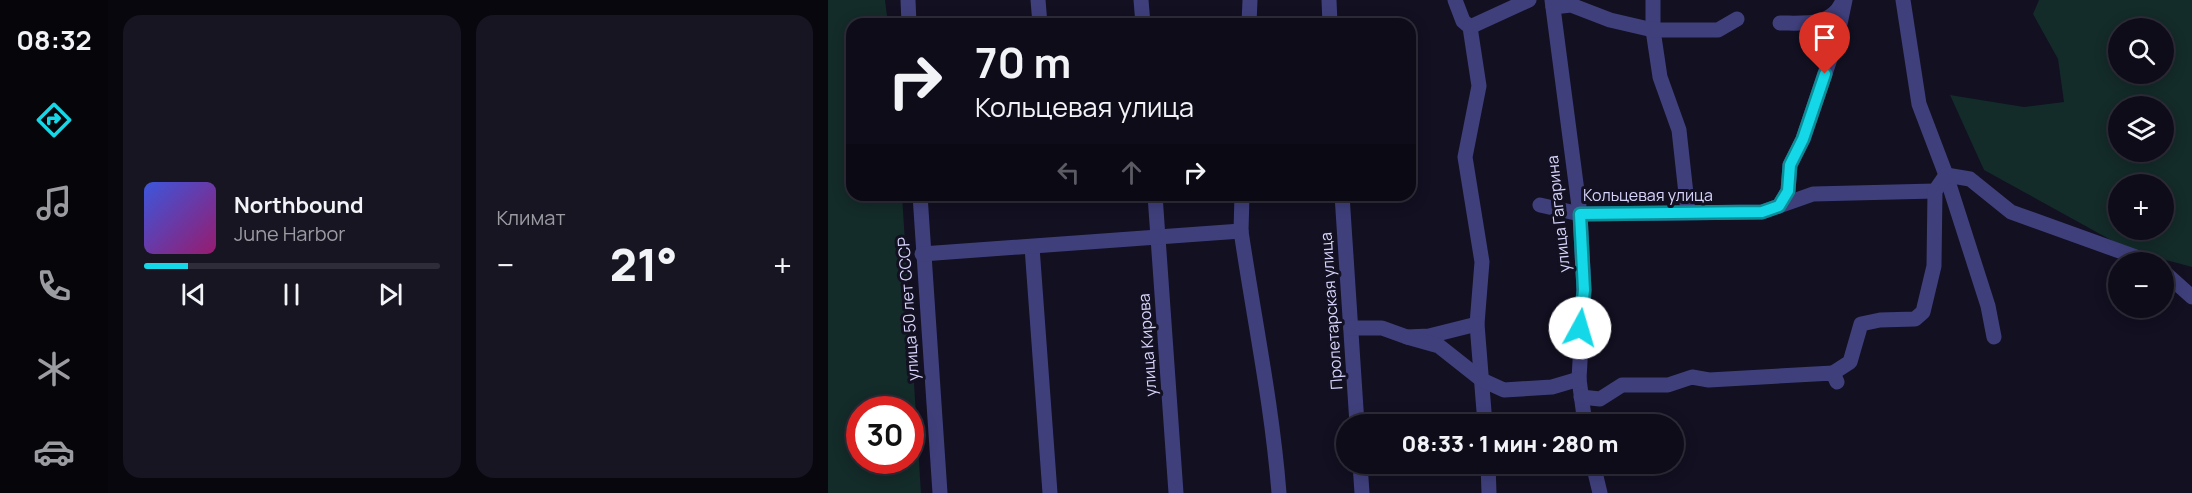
<!DOCTYPE html>
<html lang="ru">
<head>
<meta charset="utf-8">
<style>
	:root { --surface:#0e0c19; --page:#171522; --text:#f1f3f6; --muted:#9b9ba2; --line:#2e2c38; --accent:#14d8e7 }
	body { margin:0; font-family:Manrope,sans-serif; background:var(--page); color:var(--text); height:100vh; display:flex; flex-direction:column; font-size:22px; white-space:nowrap }
	* { box-sizing:border-box; margin:0 }
	p { font-size:20px; color:var(--muted) }
	.icon { flex:none; width:33px; height:33px; fill:none; stroke:currentColor; stroke-width:2; stroke-linecap:round; stroke-linejoin:round }
	.map { position:relative; flex:1; overflow:hidden }
	.details { display:flex; flex-direction:column; gap:15px; padding:15px; background:#08070e; width:720px }
	.details>* { flex:none }
	.guide { position:absolute; left:18px; top:18px; width:570px; height:183px; border-radius:18px; box-shadow:0 3px 15px #0003,0 0 0 2px var(--line); background:#0e0c19; color:var(--text); overflow:hidden }
	.buttons { position:absolute; left:1280px; top:18px; display:grid; gap:12px }
	.buttons a { display:grid; place-items:center; width:66px; height:66px; border-radius:50%; background:var(--surface); box-shadow:0 3px 15px #0003,0 0 0 2px var(--line); font-size:30px }
	.speed { position:absolute; left:18px; top:396px; display:flex; gap:12px; font-size:30px; font-weight:700; text-align:center }
	.speed>* { display:grid; place-content:center; width:78px; height:78px; border-radius:50%; background:var(--surface); box-shadow:0 3px 15px #0003,0 0 0 2px var(--line); line-height:1 }
	.speed .limit { border:9px solid #d22; background:#fff; color:#111 }
	.pin { position:absolute; display:grid; place-items:center; width:51px; height:51px; color:#fff; margin:-62px -26px; border-radius:50% 50% 50% 0; rotate:-45deg; box-shadow:0 0 6px #0007 }
	.pin .icon { rotate:45deg }
	.me { position:absolute; width:66px; margin:-33px; rotate:6deg; stroke-linejoin:round; filter:drop-shadow(0 0 4px #0008) }
	.turn { display:flex; align-items:center; gap:21px; height:126px; padding:0 30px; font-size:27px }
	.turn .icon { width:78px; height:78px; stroke-width:2.5 }
	.turn b { display:block; font-size:42px; line-height:51px }
	.lanes { display:flex; align-items:center; height:57px; padding:0 30px; background:#0003; justify-content:center; gap:30px; direction:ltr }
	.lanes .off { opacity:.35 }
	.big { font-size:45px; font-weight:800; line-height:1.1 }
	.details .card { flex:1; display:flex; flex-direction:column; justify-content:center; gap:9px; min-width:0; padding:0 21px; border-radius:18px; background:var(--page) }
	.song { display:flex; align-items:center; gap:18px }
	.cover { width:72px; height:72px; border-radius:9px; background:linear-gradient(135deg,hsl(230 70% 55%),hsl(320 70% 35%)) }
	.played { height:6px; border-radius:3px; background:linear-gradient(90deg,var(--accent) 15%,var(--line) 15%) }
	.keys { display:flex; justify-content:space-around; direction:ltr }
	.heat { display:flex; justify-content:space-between; align-items:center; font-size:33px; direction:ltr }
	.details .tiles { flex:1; display:grid; gap:15px; grid-template-columns:repeat(2,1fr) }
	.trip { position:absolute; left:508px; top:414px; width:348px; height:60px; border-radius:30px; background:var(--surface); box-shadow:0 3px 15px #0003,0 0 0 2px var(--line); font-weight:800; line-height:60px; text-align:center }
	main { display:flex; flex:1; min-height:0 }
	.tabs { display:flex; flex-direction:column; width:108px; justify-content:space-around; align-items:center; background:#06050a; color:var(--muted) }
	.tabs .icon { width:42px; height:42px }
	.tabs .current { color:var(--accent) }
	.tabs b { font-size:27px; color:var(--text) }
	.map>svg:first-child { display:block }
	.green { fill:#132b29; fill-rule:evenodd }
	.lines { fill:none; stroke-linecap:round; stroke-linejoin:round }
	.minor { stroke:#3f3f7c; stroke-width:15 }
	.route-casing { stroke:#0d8c96; stroke-width:15 }
	.route { stroke:#14d8e7; stroke-width:10 }
	.labels { text-anchor:middle; dominant-baseline:central; stroke-width:6; stroke-linejoin:round; paint-order:stroke }
	.street-label { font-size:16px; fill:#d7d4fb; stroke:#121021 }
</style>
</head>
<body>
<main>
<nav class="tabs">
<b>08:32</b>
<svg class="icon current" aria-label="directions" viewBox="0 0 24 24"><path d="M12 3l9 9-9 9-9-9zM9 14v-3h6M13 9l2 2-2 2"/></svg>
<svg class="icon" aria-label="music" viewBox="0 0 24 24"><path d="M9 18V5l10-2v13"/><circle cx="6" cy="18" r="3"/><circle cx="16" cy="16" r="3"/></svg>
<svg class="icon" aria-label="phone" viewBox="0 0 24 24"><path d="M5 4h4l2 5-3 2q2 4 5 5l2-3 5 2v4C11 20 4 13 5 4z"/></svg>
<svg class="icon" aria-label="climate" viewBox="0 0 24 24"><path d="M12 3v18M4 7l16 10M4 17L20 7"/></svg>
<svg class="icon" aria-label="car" viewBox="0 0 24 24"><path d="M5 17H2v-5l4-1 3-4h7l3 4 3 1v5h-3M9 17h6M6 11h13"/><circle cx="7" cy="17" r="2"/><circle cx="17" cy="17" r="2"/></svg>
</nav>
<section class="details">
<div class="tiles">
<div class="card">
<div class="song"><i class="cover"></i><div><b>Northbound</b><p>June Harbor</p></div></div>
<div class="played"></div>
<div class="keys"><svg class="icon" aria-label="previous" viewBox="0 0 24 24"><path d="M18 5L8 12l10 7zM5 5v14"/></svg><svg class="icon" aria-label="pause" viewBox="0 0 24 24"><path d="M8 5v14M16 5v14"/></svg><svg class="icon" aria-label="next" viewBox="0 0 24 24"><path d="M6 5l10 7-10 7zM19 5v14"/></svg></div>
</div>
<div class="card"><p>Климат</p>
<div class="heat"><a>−</a><b class="big">21°</b><a>+</a></div>
</div>
</div>
</section>
<div class="map">
<svg width="1364" height="493" viewBox="0 0 1364 493">
	<rect width="100%" height="100%" fill="#121021"/>
	<g class="green">
		<path d="M0 0H57L60 24H24V195H74L93 493H0ZM32 410H82V460H32Z"/>
		<path d="M1211 0H1364V267L1301 250 1156 170 1122 95 1196 107 1236 102 1230 59 1205 14ZM1290 28H1335V74H1290ZM1290 106H1335V152H1290ZM1290 184H1335V230H1290Z"/>
	</g>
	<g class="lines">
		<g class="minor">
			<path d="M80 0 81 24"/>
			<path d="M210 0 212 24"/>
			<path d="M313 0 315 24"/>
			<path d="M501 0 502 24"/>
			<path d="M627 0 635 21 642 27 651 86 637 157 654 262 649 324 657 424"/>
			<path d="M724 0 752 214 756 290 751 379 757 424"/>
			<path d="M825 0V30L832 77 851 130 860 212"/>
			<path d="M1075 0 1091 104 1118 175 1160 306 1166 337"/>
			<path d="M725 7 743 5 782 20 825 30H890L909 19"/>
			<path d="M952 23C976 23 1005 27 1015 0"/>
			<path d="M421 24 422 0"/>
			<path d="M642 27 701 0"/>
			<path d="M92 195 112 493"/>
			<path d="M327 195 348 493"/>
			<path d="M514 195 529 424"/>
			<path d="M712 205 752 214 934 212 985 194 1107 191"/>
			<path d="M951 206 960 191 962 165 975 139 1009 38 1017 0"/>
			<path d="M413 231C426 319 444 404 451 493"/>
			<path d="M204 247 222 493"/>
			<path d="M94 254 413 231 414 195"/>
			<path d="M1335 271 1364 297"/>
			<path d="M523 328H554L579 337 601 336 649 324"/>
			<path d="M579 337 611 346 654 380 676 390 724 387 751 379"/>
			<path d="M1005 373 1022 362 1033 324 1052 320 1087 319 1095 312 1106 266 1107 191 1118 175 1142 179 1183 212 1322 262"/>
			<path d="M753 397 772 399 794 385H840L864 377 881 380 1005 373 1009 382"/>
			<path d="M532 464 534 493"/>
			<path d="M660 464 661 493"/>
			<path d="M765 464 772 493"/>
		</g>
	</g>
	<g class="lines">
		<g class="route-casing">
			<path id="route" d="M752 328 756 290 752 214 934 212 951 206 960 191 962 165 975 139 997 74"/>
		</g>
		<use href="#route" class="route"/>
	</g>
	<g class="labels">
		<g class="street-label">
			<text x="820" y="195">Кольцевая улица</text>
			<text transform="translate(730 214) rotate(-96)">улица Гагарина</text>
			<text transform="translate(80 309) rotate(-94)">улица 50 лет СССР</text>
			<text transform="translate(503 311) rotate(-94)">Пролетарская улица</text>
			<text transform="translate(319 345) rotate(-94)">улица Кирова</text>
		</g>
	</g>
</svg>
<div class="buttons">
<a><svg class="icon" aria-label="search" viewBox="0 0 24 24"><circle cx="10" cy="10" r="6"/><path d="M15 15l6 6"/></svg></a>
<a><svg class="icon" aria-label="layers" viewBox="0 0 24 24"><path d="M12 4l9 5-9 5-9-5zM3 14l9 5 9-5"/></svg></a>
<a>+</a>
<a>−</a>
</div>
<div class="speed"><div class="limit">30</div></div>
<div class="pin" style="left:997px;top:74px;background:#d93025"><svg class="icon" aria-label="arrive" viewBox="0 0 24 24"><path d="M6 21V4h12l-3 4 3 4H6"/></svg></div>
<svg class="me" style="left:752px;top:328px" viewBox="-20 -20 40 40"><circle r="19" fill="#fff"/><path d="M0-13L10 11 0 6-10 11z" fill="#14d8e7"/></svg>
<div class="trip">08:33 · 1 мин · 280 m</div>
<div class="guide">
<div class="turn"><svg class="icon" aria-label="right" viewBox="0 0 24 24"><path d="M7 20v-9h11M14 6l5 5-5 5"/></svg><div><b>70 m</b>Кольцевая улица</div></div>
<div class="lanes"><svg class="icon off" aria-label="left" viewBox="0 0 24 24"><path d="M17 20v-9H6M10 6l-5 5 5 5"/></svg><svg class="icon off" aria-label="ahead" viewBox="0 0 24 24"><path d="M12 20V5M6 11l6-6 6 6"/></svg><svg class="icon" aria-label="right" viewBox="0 0 24 24"><path d="M7 20v-9h11M14 6l5 5-5 5"/></svg></div>
</div>
</div>
</main>
</body>
</html>
